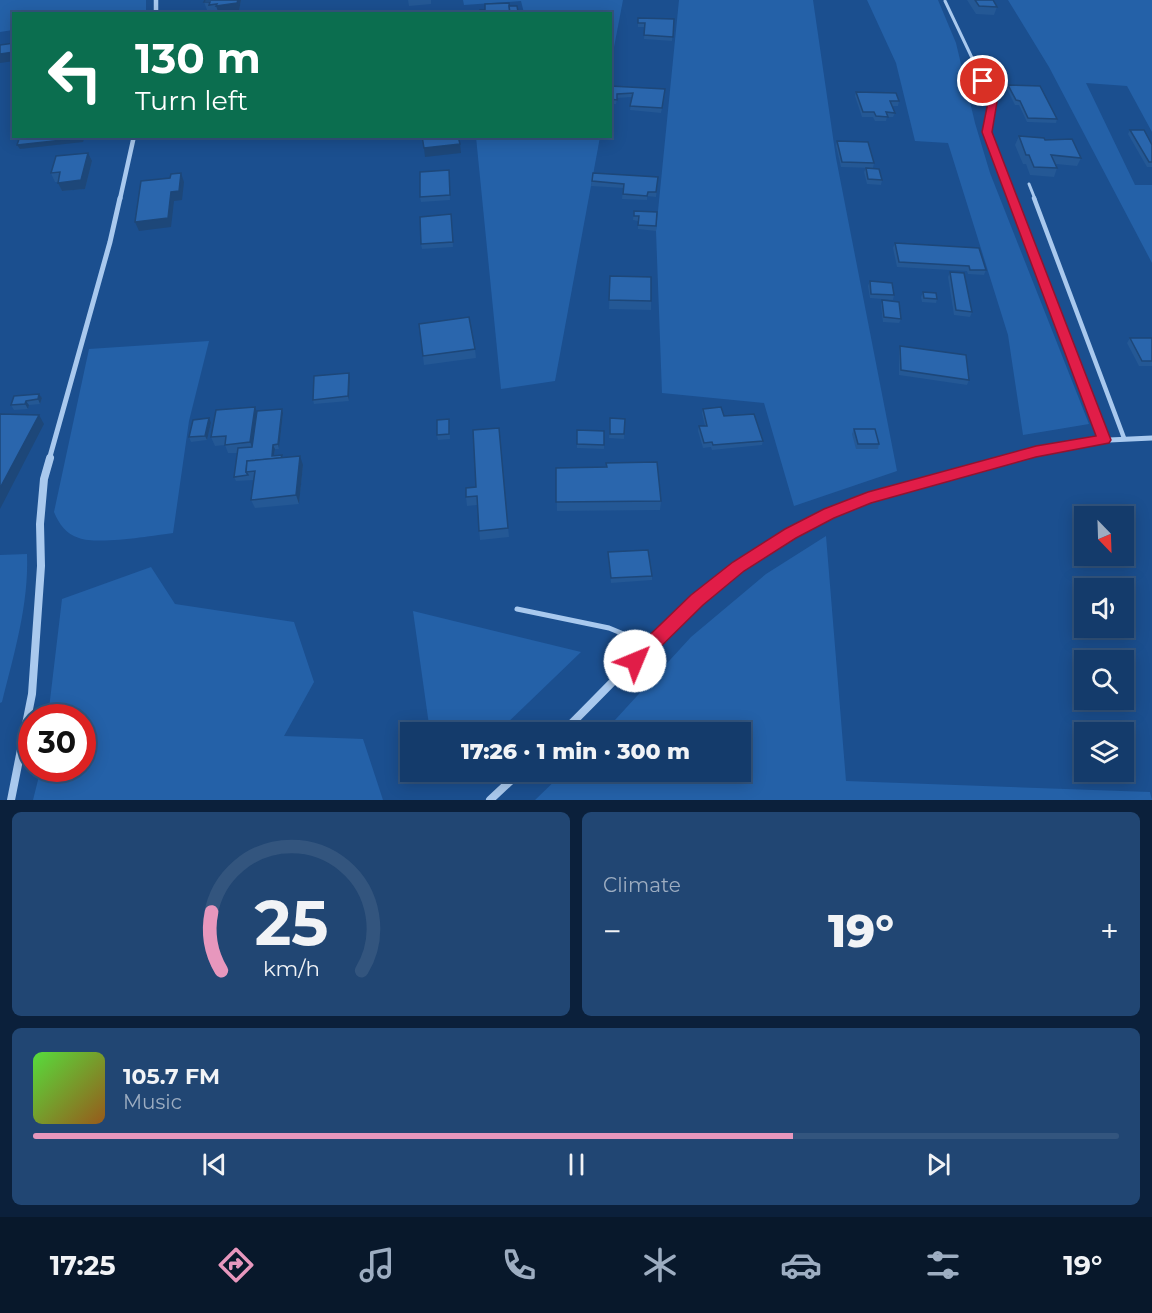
<!DOCTYPE html>
<html lang="en">
<head>
<meta charset="utf-8">
<style>
	:root { --surface:#143b6b; --page:#214673; --text:#f1f3f6; --muted:#9dadc1; --line:#33557e; --accent:#e797bd }
	body { margin:0; font-family:Montserrat,sans-serif; background:var(--page); color:var(--text); height:100vh; display:flex; flex-direction:column; font-size:22px; white-space:nowrap }
	* { box-sizing:border-box; margin:0 }
	p { font-size:20px; color:var(--muted) }
	.icon { flex:none; width:33px; height:33px; fill:none; stroke:currentColor; stroke-width:2; stroke-linecap:round; stroke-linejoin:round }
	.map { position:relative; height:800px; overflow:hidden }
	.side { display:flex; flex-direction:column; gap:12px; padding:12px; background:#0b203b; flex:1 }
	.side>* { flex:none }
	.guide { position:absolute; left:12px; top:12px; width:600px; height:126px; border-radius:0px; box-shadow:0 3px 15px #0003,0 0 0 2px var(--line); background:#0b6e4f; color:#fff; overflow:hidden }
	.needle { width:39px; rotate:157deg }
	.tools { position:absolute; left:1074px; top:506px; display:grid; gap:12px }
	.tools a { display:grid; place-items:center; width:60px; height:60px; border-radius:0px; background:var(--surface); box-shadow:0 3px 15px #0003,0 0 0 2px var(--line); font-size:30px }
	.speed { position:absolute; left:18px; top:704px; display:flex; gap:12px; font-size:30px; font-weight:700; text-align:center }
	.speed>* { display:grid; place-content:center; width:78px; height:78px; border-radius:50%; background:var(--surface); box-shadow:0 3px 15px #0003,0 0 0 2px var(--line); line-height:1 }
	.speed .limit { border:9px solid #d22; background:#fff; color:#111 }
	.pin { position:absolute; display:grid; place-items:center; width:51px; height:51px; color:#fff; margin:-26px; border:3px solid #fff; border-radius:50%; box-shadow:0 2px 6px #0007 }
	.me { position:absolute; width:66px; margin:-33px; rotate:45deg; stroke-linejoin:round; filter:drop-shadow(0 0 4px #0008) }
	.turn { display:flex; align-items:center; gap:21px; height:126px; padding:0 24px; font-size:27px }
	.turn .icon { width:78px; height:78px; stroke-width:2.5 }
	.turn b { display:block; font-size:42px; line-height:51px }
	.big { font-size:45px; font-weight:800; line-height:1.1 }
	.side .tile { flex:1; display:flex; flex-direction:column; justify-content:center; gap:9px; min-width:0; padding:0 21px; border-radius:9px; background:var(--page) }
	.side .dial { align-items:center; gap:0 }
	.dial svg { height:156px; overflow:visible; fill:none; stroke:var(--line); stroke-width:7; stroke-linecap:round; text-anchor:middle }
	.dial text { fill:var(--text); stroke:none }
	.song { display:flex; align-items:center; gap:18px }
	.cover { width:72px; height:72px; border-radius:9px; background:linear-gradient(135deg,hsl(110 70% 55%),hsl(30 70% 35%)) }
	.played { height:6px; border-radius:3px; background:linear-gradient(90deg,var(--accent) 70%,var(--line) 70%) }
	.keys { display:flex; justify-content:space-around; direction:ltr }
	.heat { display:flex; justify-content:space-between; align-items:center; font-size:33px; direction:ltr }
	.side .tiles { flex:1; display:grid; gap:12px; grid-template-columns:1fr 1fr }
	.tile:last-child { grid-column:span 2 }
	.trip { position:absolute; left:400px; top:722px; width:351px; height:60px; border-radius:0px; background:var(--surface); box-shadow:0 3px 15px #0003,0 0 0 2px var(--line); font-weight:800; line-height:60px; text-align:center }
	.menu { display:flex; height:96px; justify-content:space-around; align-items:center; background:#08182b; color:var(--muted) }
	.menu .icon { width:42px; height:42px }
	.menu .selected { color:var(--accent) }
	.menu b { font-size:27px; color:var(--text) }
	.map>svg:first-child { display:block }
	.green { fill:#2461a8 }
	.lines { fill:none; stroke-linecap:round; stroke-linejoin:round }
	.service-far2 { stroke:#a9c9ee; stroke-width:3 }
	.service-far1 { stroke:#a9c9ee; stroke-width:4.5 }
	.service { stroke:#a9c9ee; stroke-width:5 }
	.minor-far2 { stroke:#a9c9ee; stroke-width:4.5 }
	.minor-far1 { stroke:#a9c9ee; stroke-width:5 }
	.minor { stroke:#a9c9ee; stroke-width:8 }
	.wall { fill:#245895 }
	.shaded-wall { fill:#1d4779 }
	.building { fill:#2a66ad; stroke:#1d4779; stroke-width:1.5 }
	.route { fill:#e11d48; stroke:#92132f; stroke-width:1.5 }
</style>
</head>
<body>
<div class="map">
<svg width="1152" height="800" viewBox="0 0 1152 800">
	<rect width="100%" height="100%" fill="#1b4f8f"/>
	<g class="green">
		<path d="M0 0H146V13L14 14 13 30 0 32Z"/>
		<path d="M463 0H623L611 63 610 14 524 13 521 1 464 5Z"/>
		<path d="M679 0H813L836 158 897 471 794 506 764 403 662 393 656 231Z"/>
		<path d="M867 0H938L956 43 975 123 990 173 1089 424 1023 435 1008 335 948 143 915 141 896 63Z"/>
		<path d="M1008 0H1152V132L1127 86 1086 83 1135 185H1152V263L1049 67Z"/>
		<path d="M476 137H600L555 381 501 389Z"/>
		<path d="M209 341 189 421 173 533C151 536 98 545 79 538 66 534 59 524 54 512L89 349Z"/>
		<path d="M826 536 846 781 1150 792 1152 800H535L565 771H741V732H604L691 637 766 574Z"/>
		<path d="M27 554C29 604 14 654 2 702L0 703V555Z"/>
		<path d="M151 567 175 604 294 622 314 682 284 736 363 739 383 800H33L41 768H82V717H48L62 599Z"/>
		<path d="M413 611 581 652 498 732H430Z"/>
	</g>
	<g class="lines">
		<g class="service-far2">
			<path d="M945 1 993 102 987 132 1013 199"/>
			<path d="M1029 184 1035 199"/>
		</g>
		<g class="service-far1">
			<path d="M1012 198 1104 439"/>
			<path d="M1034 198 1124 438"/>
		</g>
		<path class="service" d="M517 609 609 628 650 645"/>
		<g class="minor-far2">
			<path d="M156 0V14"/>
			<path d="M120 199 134 136"/>
		</g>
		<g class="minor-far1">
			<path d="M49 460 110 242 120 198"/>
			<path d="M1005 460 1088 441 1152 438"/>
		</g>
		<g class="minor">
			<path d="M563 732C634 662 703 582 792 532 859 495 937 478 1011 458"/>
			<path d="M11 800 32 694 41 566 40 524 44 479 50 458"/>
			<path d="M490 800 521 771"/>
		</g>
	</g>
	<g class="wall">
		<path d="M205 0H241L239 11 221 14H219L218 12 212 13 211 10H207L204 2Z"/>
		<path d="M408 0H431V4L409 6Z"/>
		<path d="M967 0H993L997 7 994 15 976 14Z"/>
		<path d="M638 18 674 19 672 41 644 39 645 27H638Z"/>
		<path d="M1008 85 1057 119 1056 123 1027 122 1019 105H1015L1007 89Z"/>
		<path d="M610 86 665 93 661 113 630 110 632 97 617 98 616 104H610Z"/>
		<path d="M856 92 899 101 898 106H892L895 113 893 117H887L886 121H875L873 117H862L855 96Z"/>
		<path d="M1130 130 1152 145V167H1147L1128 134Z"/>
		<path d="M1019 136 1081 158 1077 166 1056 164 1057 168 1054 177 1030 175 1026 164H1023L1015 145Z"/>
		<path d="M837 141 874 163 873 168 841 167 836 146Z"/>
		<path d="M92 161 85 189 62 191 58 182H55L51 173Z"/>
		<path d="M866 168 882 180 881 185 867 184 864 172Z"/>
		<path d="M449 170 450 200 421 202 420 197Z"/>
		<path d="M658 177 656 197 647 196V200L622 199 623 188 591 186 592 181Z"/>
		<path d="M634 211 657 212 656 231 638 229V221L633 220Z"/>
		<path d="M451 214 453 247 422 249 421 244Z"/>
		<path d="M895 243 986 270 984 275 968 274 967 271 897 267 893 248Z"/>
		<path d="M950 272 972 312 970 317 954 315 948 277Z"/>
		<path d="M610 276 651 301V310L609 309Z"/>
		<path d="M870 281 894 295 893 300 870 298 868 286Z"/>
		<path d="M923 292 937 299 936 303 922 302 921 297Z"/>
		<path d="M882 300 901 319 899 323 883 322 881 305Z"/>
		<path d="M419 324 475 349 476 358 424 365Z"/>
		<path d="M1130 338H1152V366H1139L1127 343Z"/>
		<path d="M900 346 969 380 967 385 899 375V351Z"/>
		<path d="M350 377 349 401 314 404 313 400Z"/>
		<path d="M39 394 42 398 40 404 29 405 28 409 14 410 11 405Z"/>
		<path d="M282 409 283 413 279 449H275L274 456 282 455V458L303 465 299 504 255 508 251 500 254 480 236 481 234 477 237 453H228L225 445 215 446 211 437 257 411Z"/>
		<path d="M703 409 724 416 763 441 762 445 712 450 711 447 703 448 698 431 699 426H705L702 413Z"/>
		<path d="M610 418 625 419 624 439 609 438Z"/>
		<path d="M449 419 450 439 438 440 437 435Z"/>
		<path d="M211 423 207 440 191 442 189 437Z"/>
		<path d="M499 428 509 537 480 540 477 505 467 506 466 497 476 487Z"/>
		<path d="M854 429 879 444 878 449H856L852 434Z"/>
		<path d="M577 430 604 431V449L577 448Z"/>
		<path d="M606 467 661 501 660 510 557 511 556 468Z"/>
		<path d="M608 552 652 576V580L611 583Z"/>
	</g>
	<g class="shaded-wall">
		<path d="M238 0H241L239 11 219 14 216 6Z"/>
		<path d="M14 52V61L0 63V54Z"/>
		<path d="M81 136H85L83 142 20 149 17 145Z"/>
		<path d="M460 144 461 153 425 157 424 148Z"/>
		<path d="M88 153 92 161 85 189 62 191 58 183Z"/>
		<path d="M181 173 184 182 182 200 174 201 171 227 139 231 135 222Z"/>
		<path d="M349 373 350 377 349 401 348 396Z"/>
		<path d="M39 394 42 398 40 404 38 399Z"/>
		<path d="M26 401 29 405 28 409 25 404Z"/>
		<path d="M255 407 258 415 254 451 250 442Z"/>
		<path d="M282 409 283 413 279 449 278 444Z"/>
		<path d="M39 415 44 424 0 509V488Z"/>
		<path d="M209 418 211 423 207 440 205 436Z"/>
		<path d="M273 445 275 449 273 461 272 456Z"/>
		<path d="M300 456 303 465 299 504 296 495Z"/>
	</g>
	<g class="building">
		<path d="M205 0H238L237 3 216 6 217 4 209 5 210 2H204Z"/>
		<path d="M975 0H993L997 7 979 6Z"/>
		<path d="M509 3 510 13 481 14 480 10H485V4Z"/>
		<path d="M509 6H517L518 12 510 13Z"/>
		<path d="M638 18 674 19 673 37 644 35 645 23H638Z"/>
		<path d="M14 43V52L0 54V45Z"/>
		<path d="M1008 85 1040 86 1057 119 1028 118 1020 101 1016 100Z"/>
		<path d="M610 86 665 89 662 108 630 106 633 93 617 94V100L610 99Z"/>
		<path d="M856 92 896 93 899 101H890L895 113 886 112 888 117 876 116 874 112H863Z"/>
		<path d="M1130 130H1144L1152 145V162H1149Z"/>
		<path d="M20 136H81V138L17 145Z"/>
		<path d="M422 136H458L460 144 424 148Z"/>
		<path d="M1019 136 1044 138 1045 140 1072 139 1081 158 1051 155 1057 168 1034 167 1029 155H1026Z"/>
		<path d="M837 141 868 142 874 163 842 162Z"/>
		<path d="M88 153 81 180 58 183 60 172 51 173 56 156Z"/>
		<path d="M866 168 879 169 882 180 868 179Z"/>
		<path d="M449 170 450 195 420 197V172Z"/>
		<path d="M181 173 179 191 171 192 168 218 135 222 141 181 170 178 171 174Z"/>
		<path d="M593 173 658 177 656 192H648L647 196 623 194 624 184 592 181Z"/>
		<path d="M634 211 657 212 656 226 638 225 639 216H634Z"/>
		<path d="M451 214 453 242 421 244 420 217Z"/>
		<path d="M895 243 979 248 986 270H970L969 266 899 262Z"/>
		<path d="M950 272 964 273 972 312 956 310Z"/>
		<path d="M610 276 651 277V301L609 300Z"/>
		<path d="M870 281 892 283 894 295 871 294Z"/>
		<path d="M923 292 936 293 937 299 924 298Z"/>
		<path d="M882 300 899 302 901 319 884 317Z"/>
		<path d="M469 317 475 349 423 356 419 324Z"/>
		<path d="M1130 338H1152V361H1142Z"/>
		<path d="M900 346 966 355 969 380 901 370Z"/>
		<path d="M349 373 348 396 313 400 314 376Z"/>
		<path d="M39 394 38 399 26 401 25 404 11 405 14 396Z"/>
		<path d="M255 407 250 442 225 445 226 436 211 437 216 410Z"/>
		<path d="M721 407 724 416 754 414 763 441 713 445 712 442 704 443 699 426H707L703 409Z"/>
		<path d="M282 409 278 444 273 445 272 456 282 455 281 458 247 461 246 472 248 475 234 477 238 448 252 447 257 411Z"/>
		<path d="M0 414 39 415 0 488Z"/>
		<path d="M209 418 205 436 189 437 193 420Z"/>
		<path d="M610 418 625 419 624 434H610Z"/>
		<path d="M449 419V434L437 435V420Z"/>
		<path d="M499 428 508 528 479 531 477 496 466 497V488L476 487 473 430Z"/>
		<path d="M854 429H875L879 444H858Z"/>
		<path d="M577 430 604 431V445L577 444Z"/>
		<path d="M300 456 296 495 251 500 255 471 246 472 247 461Z"/>
		<path d="M657 462 661 501 556 502V468L607 467 606 463Z"/>
		<path d="M648 550 652 576 611 578 608 552Z"/>
	</g>
	<path class="route" d="M980 79H986L997 102 992 132 1111 440 1109 443 1036 457 871 503 834 518 796 538 744 571 703 605 641 666 635 669 629 666 626 661 629 655 691 595 733 562 785 529 824 509 868 492 1036 446 1096 436 982 132 988 102 978 81Z"/>
</svg>
<div class="tools">
<a><svg class="needle" viewBox="-14 -14 28 28"><path d="M0-13l5 13h-10z" fill="#e53935"/><path d="M0 13l5-13h-10z" fill="#9dadc1"/></svg></a>
<a><svg class="icon" aria-label="sound" viewBox="0 0 24 24"><path d="M4 9h4l5-4v14l-5-4H4zM17 9q2 3 0 6"/></svg></a>
<a><svg class="icon" aria-label="search" viewBox="0 0 24 24"><circle cx="10" cy="10" r="6"/><path d="M15 15l6 6"/></svg></a>
<a><svg class="icon" aria-label="layers" viewBox="0 0 24 24"><path d="M12 4l9 5-9 5-9-5zM3 14l9 5 9-5"/></svg></a>
</div>
<div class="speed"><div class="limit">30</div></div>
<div class="pin" style="left:983px;top:81px;background:#d93025"><svg class="icon" aria-label="arrive" viewBox="0 0 24 24"><path d="M6 21V4h12l-3 4 3 4H6"/></svg></div>
<svg class="me" style="left:635px;top:661px" viewBox="-20 -20 40 40"><circle r="19" fill="#fff"/><path d="M0-13L10 11 0 6-10 11z" fill="#e11d48"/></svg>
<div class="trip">17:26 · 1 min · 300 m</div>
<div class="guide">
<div class="turn"><svg class="icon" aria-label="left" viewBox="0 0 24 24"><path d="M17 20v-9H6M10 6l-5 5 5 5"/></svg><div><b>130 m</b>Turn left</div></div>
</div>
</div>
<section class="side">
<div class="tiles">
<div class="tile dial"><svg viewBox="0 0 100 80">
<path d="M14 69A42 42 0 1 1 86 69"/>
<path d="M14 69A42 42 0 0 1 9 39" stroke="#e797bd"/>
<text x="50" y="56" font-size="32" font-weight="700">25</text>
<text x="50" y="72" font-size="11">km/h</text>
</svg></div>
<div class="tile"><p>Climate</p>
<div class="heat"><a>−</a><b class="big">19°</b><a>+</a></div>
</div>
<div class="tile">
<div class="song"><i class="cover"></i><div><b>105.7 FM</b><p>Music</p></div></div>
<div class="played"></div>
<div class="keys"><svg class="icon" aria-label="previous" viewBox="0 0 24 24"><path d="M18 5L8 12l10 7zM5 5v14"/></svg><svg class="icon" aria-label="pause" viewBox="0 0 24 24"><path d="M8 5v14M16 5v14"/></svg><svg class="icon" aria-label="next" viewBox="0 0 24 24"><path d="M6 5l10 7-10 7zM19 5v14"/></svg></div>
</div>
</div>
</section>
<nav class="menu">
<b>17:25</b>
<svg class="icon selected" aria-label="directions" viewBox="0 0 24 24"><path d="M12 3l9 9-9 9-9-9zM9 14v-3h6M13 9l2 2-2 2"/></svg>
<svg class="icon" aria-label="music" viewBox="0 0 24 24"><path d="M9 18V5l10-2v13"/><circle cx="6" cy="18" r="3"/><circle cx="16" cy="16" r="3"/></svg>
<svg class="icon" aria-label="phone" viewBox="0 0 24 24"><path d="M5 4h4l2 5-3 2q2 4 5 5l2-3 5 2v4C11 20 4 13 5 4z"/></svg>
<svg class="icon" aria-label="climate" viewBox="0 0 24 24"><path d="M12 3v18M4 7l16 10M4 17L20 7"/></svg>
<svg class="icon" aria-label="car" viewBox="0 0 24 24"><path d="M5 17H2v-5l4-1 3-4h7l3 4 3 1v5h-3M9 17h6M6 11h13"/><circle cx="7" cy="17" r="2"/><circle cx="17" cy="17" r="2"/></svg>
<svg class="icon" aria-label="filters" viewBox="0 0 24 24"><path d="M4 7h16M4 17h16"/><circle cx="9" cy="7" r="2"/><circle cx="15" cy="17" r="2"/></svg>
<b>19°</b>
</nav>
</body>
</html>
